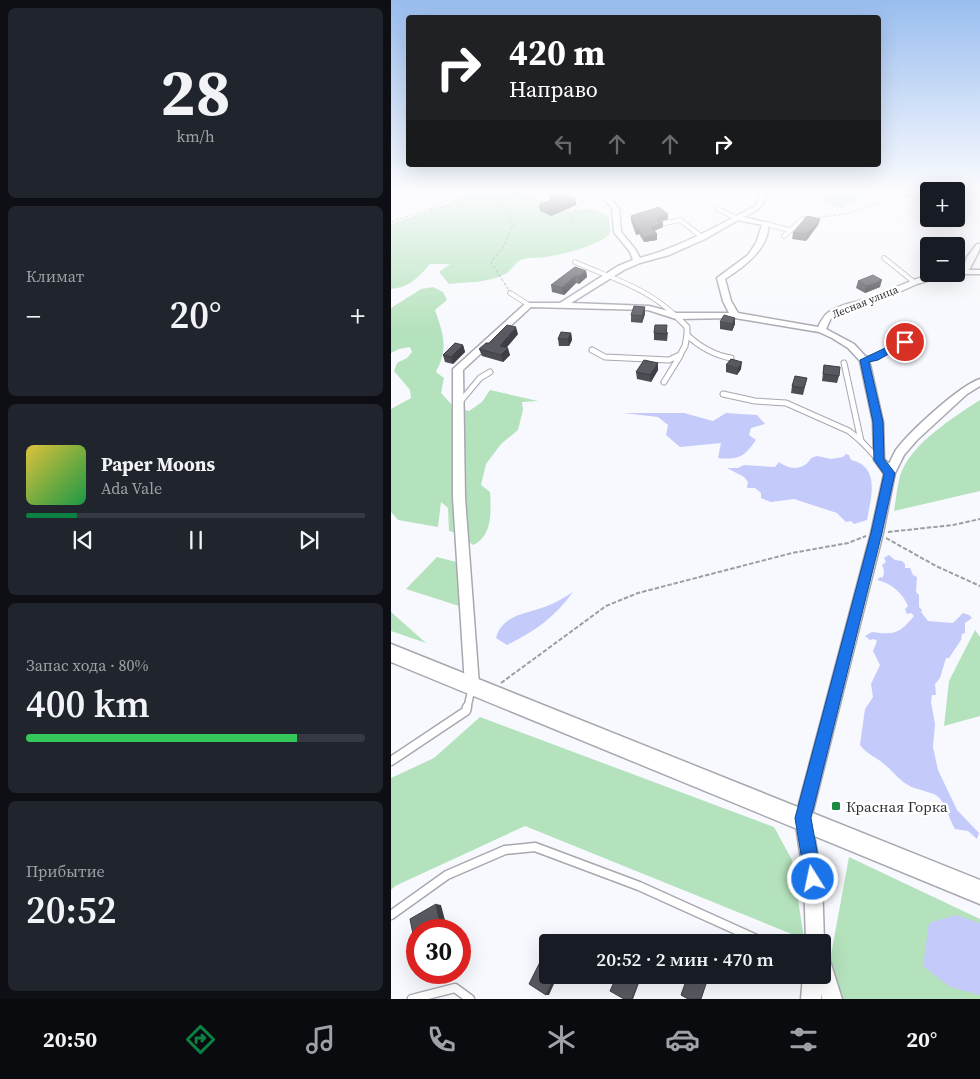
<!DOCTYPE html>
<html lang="ru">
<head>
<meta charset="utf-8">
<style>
	:root { --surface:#171b24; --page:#20242c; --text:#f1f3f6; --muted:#9ea1a6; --line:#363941; --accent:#0b8043 }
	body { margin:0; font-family:"Source Serif 4",serif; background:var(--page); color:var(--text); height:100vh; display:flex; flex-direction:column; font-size:19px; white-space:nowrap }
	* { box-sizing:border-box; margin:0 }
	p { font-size:16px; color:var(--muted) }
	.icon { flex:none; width:28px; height:28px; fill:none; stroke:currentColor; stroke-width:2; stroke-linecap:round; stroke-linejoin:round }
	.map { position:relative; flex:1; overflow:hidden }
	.side { display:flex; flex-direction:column; gap:8px; padding:8px; background:#0d0f14; width:391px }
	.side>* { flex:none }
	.top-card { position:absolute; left:15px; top:15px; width:475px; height:152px; border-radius:5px; box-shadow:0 5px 20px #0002; background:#202124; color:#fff; overflow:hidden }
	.controls { position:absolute; left:529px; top:182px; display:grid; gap:10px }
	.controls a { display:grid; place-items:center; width:45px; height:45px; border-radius:5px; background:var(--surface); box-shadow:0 5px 20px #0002; font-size:25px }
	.speed { position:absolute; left:15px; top:919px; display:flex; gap:10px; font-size:25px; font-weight:700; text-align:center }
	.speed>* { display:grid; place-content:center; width:65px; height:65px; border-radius:50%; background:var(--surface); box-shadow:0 5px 20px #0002; line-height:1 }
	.speed .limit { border:8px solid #d22; background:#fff; color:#111 }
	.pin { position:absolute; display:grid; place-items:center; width:42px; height:42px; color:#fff; margin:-21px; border:2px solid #fff; border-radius:50%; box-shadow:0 1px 5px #0007 }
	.me { position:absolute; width:55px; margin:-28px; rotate:350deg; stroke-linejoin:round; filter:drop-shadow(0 0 4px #0008) }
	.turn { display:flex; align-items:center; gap:18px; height:105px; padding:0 20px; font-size:22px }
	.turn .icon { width:65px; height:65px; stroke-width:2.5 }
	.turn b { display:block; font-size:35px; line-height:42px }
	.lanes { display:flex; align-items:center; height:48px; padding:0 20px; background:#0003; justify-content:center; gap:25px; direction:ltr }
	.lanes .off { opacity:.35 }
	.big { font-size:38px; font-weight:600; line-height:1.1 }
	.side .tile { flex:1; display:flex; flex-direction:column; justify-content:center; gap:8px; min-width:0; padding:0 18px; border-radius:8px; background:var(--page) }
	.side .dial { align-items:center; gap:0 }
	.dial b { font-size:65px; line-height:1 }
	.song { display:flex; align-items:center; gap:15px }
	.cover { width:60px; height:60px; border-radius:8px; background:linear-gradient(135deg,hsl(50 70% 55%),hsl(140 70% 35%)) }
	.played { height:5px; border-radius:2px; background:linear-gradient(90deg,var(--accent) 15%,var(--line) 15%) }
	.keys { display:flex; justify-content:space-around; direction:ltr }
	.heat { display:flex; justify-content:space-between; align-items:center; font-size:28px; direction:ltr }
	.charge { height:8px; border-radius:4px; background:linear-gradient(90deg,#34c759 80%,var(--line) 0) }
	.trip { position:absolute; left:148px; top:934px; width:292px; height:50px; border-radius:5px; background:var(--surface); box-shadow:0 5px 20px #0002; font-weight:600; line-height:50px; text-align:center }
	.dock { display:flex; height:80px; justify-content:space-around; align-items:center; background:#090b0e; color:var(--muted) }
	.dock .icon { width:35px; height:35px }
	.dock .active { color:var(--accent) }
	.dock b { font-size:22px; color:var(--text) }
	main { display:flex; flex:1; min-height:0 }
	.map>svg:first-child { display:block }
	.green { fill:#b4e2bc }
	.water { fill:#c4cafa }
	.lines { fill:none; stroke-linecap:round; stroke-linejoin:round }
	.lane-far3-casing { stroke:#a7a8b0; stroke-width:5.5 }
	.lane-far2-casing { stroke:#a7a8b0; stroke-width:7 }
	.lane-far1-casing { stroke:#a7a8b0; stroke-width:9 }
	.lane-casing { stroke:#a7a8b0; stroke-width:11 }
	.street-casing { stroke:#a7a8b0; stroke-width:3 }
	.secondary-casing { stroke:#a7a8b0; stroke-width:3 }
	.path-far1 { stroke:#9d9ea2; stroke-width:1; stroke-dasharray:3 2; stroke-linecap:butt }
	.path { stroke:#9d9ea2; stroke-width:2; stroke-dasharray:4.5 2; stroke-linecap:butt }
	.lane-far3 { stroke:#fff; stroke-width:4 }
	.lane-far2 { stroke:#fff; stroke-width:5 }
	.lane-far1 { stroke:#fff; stroke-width:6 }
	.lane { stroke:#fff; stroke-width:8 }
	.street { fill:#fff; fill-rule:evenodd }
	.secondary { fill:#fff; fill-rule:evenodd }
	.wall { fill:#4c4d53 }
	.shaded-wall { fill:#3e3e44 }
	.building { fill:#585961; stroke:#3e3e44 }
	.route { fill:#1a73e8; stroke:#114b97 }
	.poi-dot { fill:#1c8b43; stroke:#fff; stroke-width:2 }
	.labels { text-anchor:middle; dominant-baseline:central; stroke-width:5; stroke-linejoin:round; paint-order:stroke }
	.far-street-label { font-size:11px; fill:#2f3033; stroke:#fff }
	.near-poi-label { font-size:15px; fill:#2f3033; stroke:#fff; text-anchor:start }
</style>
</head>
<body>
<main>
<section class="side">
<div class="tile dial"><b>28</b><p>km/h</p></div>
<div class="tile"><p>Климат</p>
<div class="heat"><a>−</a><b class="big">20°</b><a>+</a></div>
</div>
<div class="tile">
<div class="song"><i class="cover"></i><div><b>Paper Moons</b><p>Ada Vale</p></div></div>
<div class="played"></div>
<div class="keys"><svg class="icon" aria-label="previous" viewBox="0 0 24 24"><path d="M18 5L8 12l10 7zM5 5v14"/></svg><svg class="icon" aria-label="pause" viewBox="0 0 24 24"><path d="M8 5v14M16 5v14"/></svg><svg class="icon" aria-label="next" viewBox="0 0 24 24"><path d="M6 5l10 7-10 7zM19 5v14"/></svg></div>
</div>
<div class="tile"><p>Запас хода · 80%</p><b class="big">400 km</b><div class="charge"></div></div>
<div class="tile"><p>Прибытие</p><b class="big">20:52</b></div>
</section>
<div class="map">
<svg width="589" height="999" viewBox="0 0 589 999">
	<rect width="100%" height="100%" fill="#f8f9fe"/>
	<g class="green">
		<path d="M79 191H142L139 194 179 212C199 207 198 207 218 216L219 234C204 247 174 254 154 257 146 259 135 256 128 261 123 264 120 271 114 274 98 283 76 282 58 284L48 272 59 264H39C27 278 19 287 0 289V224L54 205Z"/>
		<path d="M433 191H486L451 208 429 202Z"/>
		<path d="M42 287 52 292 56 300 44 310C52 334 58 347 45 372L53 378 50 393 63 407 78 411 91 402 99 390 147 401 131 402 132 410 127 430 110 444 95 464 90 485 99 492C100 511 102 536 82 545L68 534 58 531 57 508 50 502 47 527 7 520 0 512V409L20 398 19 390 3 371 6 363 16 358 21 352 19 347 8 349 0 353V308L30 289Z"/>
		<path d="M589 400V491L503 511C505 499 506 487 509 476 519 444 563 417 589 400Z"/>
		<path d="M46 557 69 563 68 606 15 589Z"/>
		<path d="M0 612 35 643 0 631Z"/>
		<path d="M584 630 589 637V716L553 726 558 681Z"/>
		<path d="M89 717 383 827 401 860 413 939 134 826 4 886 0 890V778L43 758Z"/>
		<path d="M458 857 589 919V999H438L440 955Z"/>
	</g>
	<g class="water">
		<path d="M232 413H293L322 421 335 413 366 415 374 424 360 428 358 435 365 440C353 457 348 460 327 458L330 443 289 447 275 435 277 425 267 417Z"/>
		<path d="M455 454 458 455 460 460C491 467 479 500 476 520L463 524 460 521 455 522 446 513 403 499 380 502 370 498V493L364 488H356L357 482 353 477 336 468H347L353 465 384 467 388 462C398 470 413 471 420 458L426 456 440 459 452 457Z"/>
		<path d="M498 555 504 560 511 561 514 564V568H519L522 575 526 577 525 592 528 595V607L531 610 530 612 537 621 562 623 572 613 578 615 581 618 574 623V633L571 634 570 640 558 658H555L549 678 544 684 545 695H541L540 702 544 724 542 747 547 770 566 810 588 833 586 839 577 831 564 829C559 821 553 800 546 796 539 791 525 790 517 785 508 780 501 770 493 764 484 756 478 756 469 745L474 709 482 697 480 684 489 665 482 651 486 641 483 639 479 640 474 636 481 632C504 635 508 634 523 616L520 613 516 614 514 609 517 606C512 594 501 583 486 580L489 577 491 578C494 574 493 569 491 565L495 562 493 558Z"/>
		<path d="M182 592C164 617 143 632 116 645L105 638C112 612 140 614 161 604 168 601 175 596 182 592Z"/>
		<path d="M565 915 589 923V995L559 987 532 966 538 923Z"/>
	</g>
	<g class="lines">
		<g class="lane-far3-casing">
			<g id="lane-far3">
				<path d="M537 195V205"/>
				<path d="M327 209 345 218"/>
				<path d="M270 224 289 220 311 237"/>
				<path d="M375 224 398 230"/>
				<path d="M393 236 412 219"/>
				<path d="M493 258 523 282"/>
				<path d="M184 262C224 280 256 287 288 319"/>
				<path d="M119 293 138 305"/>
			</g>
		</g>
		<g class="lane-far2-casing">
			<g id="lane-far2">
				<path d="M287 318 296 327V335C309 347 322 355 340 358"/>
				<path d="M201 350 214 357 278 360 289 355 294 346 296 335"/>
				<path d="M473 360 484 357 514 342"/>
				<path d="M453 363 470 441 488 460"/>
				<path d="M273 382 289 356"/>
				<path d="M332 394 364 401 395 403 458 431 470 441"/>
				<path d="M69 402 89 378 99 372"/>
			</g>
		</g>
		<g class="lane-far1-casing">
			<path id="lane-far1" d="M76 709 81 687"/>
		</g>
		<g class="lane-casing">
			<g id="lane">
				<path d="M0 761 75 711 76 707"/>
				<path d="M0 915 56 875 114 850 144 847 248 886 372 942"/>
				<path d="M21 999 64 988 79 999"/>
			</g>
		</g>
		<g class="street-casing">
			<g id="street">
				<path d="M205 191H212L228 208 230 232 244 249 249 258C291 246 327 226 364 206L369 198V191H375C376 206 365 211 353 217L377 223C380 247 353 267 334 279L340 301 347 313 427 327C430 321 433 315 438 312 450 303 469 302 482 297 507 288 531 272 559 274L526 284 488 301 446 314 440 318 435 329 463 344 478 360 492 422 493 459 498 464C500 460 502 455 505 450 518 432 568 386 589 379V386L576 394 526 440 513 455 504 473 492 533 420 819 431 879 433 942 431 946V942H415L413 879 404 819 480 533 493 474 483 460 482 422 469 361 457 348 441 338 428 332 344 318 285 319 257 310 140 307 72 370 74 498 88 685 86 690 81 692 76 690 74 685 62 498V369L135 303H169L227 266 242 260 239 252 223 232 221 208ZM347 220 371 225 365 243 357 255 326 278 332 301 338 313H285L258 306 180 303 233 270 249 263 278 255 314 239Z"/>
				<path d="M530 191 538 193V197L527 194 508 196 505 194 508 192Z"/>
				<path d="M564 191H584L565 195Z"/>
				<path d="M586 244H589C589 253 582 261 578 270H589V274H563H565V270H571L576 257Z"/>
				<path d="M431 956 438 958 451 999H431L430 993V999H410L412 975H431Z"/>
			</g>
		</g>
		<g class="secondary-casing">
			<path id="secondary" d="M0 644 589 880V904L0 662Z"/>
		</g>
		<g class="path-far1">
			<path d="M85 191 121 193 155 203"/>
			<path d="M98 191 117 214 122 224 112 248 100 262 117 289"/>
			<path d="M73 192 83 191"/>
			<path d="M0 201 25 191"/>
			<path d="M172 209 184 210"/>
			<path d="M38 211 95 192"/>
			<path d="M422 218 454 214 504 197"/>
			<path d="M0 222 41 208 73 191"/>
			<path d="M182 222 181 215 188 205 203 193"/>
		</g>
		<g class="path">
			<path d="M497 532 562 525 589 519"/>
			<path d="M495 538 545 566 589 586"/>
			<path d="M110 683 215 606 247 593 401 553 457 543 475 536"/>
		</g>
		<use href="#lane-far3" class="lane-far3"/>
		<use href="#lane-far2" class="lane-far2"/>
		<use href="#lane-far1" class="lane-far1"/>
		<use href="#lane" class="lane"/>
		<use href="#street" class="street"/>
		<use href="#secondary" class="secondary"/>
	</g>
	<g class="wall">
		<path d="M158 193 184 198 185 205 160 216 149 211 148 205 160 200Z"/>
		<path d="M277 214V219L268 222H272V227L263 231 266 234V240L253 242 248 234 245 235 240 221V216Z"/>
		<path d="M429 219 427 225 415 241 401 239 402 233Z"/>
		<path d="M195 271 196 277 188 284 185 283 173 295 161 292 160 285Z"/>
		<path d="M467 281 489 287 474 293 465 288Z"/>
		<path d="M254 307V314L251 323 240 322V315Z"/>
		<path d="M344 318V324L341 331 329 329V322Z"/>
		<path d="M277 332 276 341 263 340V333Z"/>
		<path d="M180 333 181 340 178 346H168L167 339Z"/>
		<path d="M127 334 115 348 119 355 112 362 91 356 88 349 98 343Z"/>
		<path d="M72 345 74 352 62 364 54 362 52 355Z"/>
		<path d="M335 365 350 369 346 375 335 372Z"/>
		<path d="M433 365 448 376 446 383 431 381Z"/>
		<path d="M267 370 260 382 246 379 245 372Z"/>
		<path d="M416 378 412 395 400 393 401 386Z"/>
	</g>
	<g class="shaded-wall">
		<path d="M184 198 185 205 160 216 158 210Z"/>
		<path d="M277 214V219L267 222 266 217Z"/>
		<path d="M429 219 427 225 415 241 416 234Z"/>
		<path d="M272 222V227L261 232 260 227Z"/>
		<path d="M245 229H248V234L245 235Z"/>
		<path d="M266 234V240L253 242V237Z"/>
		<path d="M195 271 196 277 188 284 187 277Z"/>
		<path d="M184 276 185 283 173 295 171 288Z"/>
		<path d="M491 280 489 287 474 293 476 286Z"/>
		<path d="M254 307V314L251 323V316Z"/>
		<path d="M344 318V324L341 331V324Z"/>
		<path d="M125 327 127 334 111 353 109 346Z"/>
		<path d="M180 333 181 340 178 346 177 339Z"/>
		<path d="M72 345 74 352 62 364 60 357Z"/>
		<path d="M117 348 119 355 112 362 110 355Z"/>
		<path d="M351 362 350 369 346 375 347 368Z"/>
		<path d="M267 363V370L260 382 259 375Z"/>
		<path d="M45 904 50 905 55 924 46 930H38Z"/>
		<path d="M164 975H167L158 995H155Z"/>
		<path d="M250 975H251L242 999H241Z"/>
	</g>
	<g class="building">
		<path d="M158 193 184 198 158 210 148 205 163 198Z"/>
		<path d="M268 207 277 214 266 217 267 222H272L260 227 266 234 253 237 248 229H245L240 216Z"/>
		<path d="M416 216 429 219 416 234 402 233Z"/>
		<path d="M184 267 195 271 187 277 184 276 171 288 160 285Z"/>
		<path d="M482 275 491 280 476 286 467 281Z"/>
		<path d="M243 306 254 307 251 316 240 315Z"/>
		<path d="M333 315 344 318 341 324 329 322Z"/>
		<path d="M116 325 125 327 109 346 117 348 110 355 88 349 95 343H98Z"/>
		<path d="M264 325H276L275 334 263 333Z"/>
		<path d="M170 332 180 333 177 339H167Z"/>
		<path d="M64 343 72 345 60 357 52 355Z"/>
		<path d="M340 359 351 362 347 368 335 365Z"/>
		<path d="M253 360 267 363 259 375 245 372Z"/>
		<path d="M433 365 449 367 448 376 432 374Z"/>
		<path d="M404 376 416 378 413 388 401 386Z"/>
		<path d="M45 904 49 923 38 930H26V937L23 939 19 919Z"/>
		<path d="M151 958 156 961V975H164L155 995 138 984Z"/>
		<path d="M226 975H250L241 999H233L219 991Z"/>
		<path d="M297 975H299L315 984 310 999H297L290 995Z"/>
	</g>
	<linearGradient id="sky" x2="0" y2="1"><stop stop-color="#99bdef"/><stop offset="0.58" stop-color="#fcfcff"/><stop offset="1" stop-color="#fcfcff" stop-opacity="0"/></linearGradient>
	<rect width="589" height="331" fill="url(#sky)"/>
	<path class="route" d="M511 340H517L519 342 487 360 478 362 492 422 493 459 504 473 491 533 420 818 431 879 429 885 422 887 416 885 414 879 404 818 480 533 493 474 483 460 482 422 469 360Z"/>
	<rect class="poi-dot" x="440" y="801" width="10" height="10" rx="2.5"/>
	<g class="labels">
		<g class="far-street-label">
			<text transform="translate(474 302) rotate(-22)">Лесная улица</text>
		</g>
		<g class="near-poi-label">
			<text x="455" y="806">Красная Горка</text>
		</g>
	</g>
</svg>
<div class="controls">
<a>+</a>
<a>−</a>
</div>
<div class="speed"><div class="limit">30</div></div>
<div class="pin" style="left:514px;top:342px;background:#d93025"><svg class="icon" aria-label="arrive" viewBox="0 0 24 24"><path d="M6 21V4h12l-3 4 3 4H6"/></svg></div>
<svg class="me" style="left:422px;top:879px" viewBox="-20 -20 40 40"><circle r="17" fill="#1a73e8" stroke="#fff" stroke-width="3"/><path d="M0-11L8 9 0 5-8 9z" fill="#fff"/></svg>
<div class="trip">20:52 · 2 мин · 470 m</div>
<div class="top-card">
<div class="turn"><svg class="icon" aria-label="right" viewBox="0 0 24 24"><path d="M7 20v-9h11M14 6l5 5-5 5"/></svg><div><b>420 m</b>Направо</div></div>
<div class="lanes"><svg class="icon off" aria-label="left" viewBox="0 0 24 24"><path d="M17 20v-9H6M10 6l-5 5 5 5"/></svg><svg class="icon off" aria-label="ahead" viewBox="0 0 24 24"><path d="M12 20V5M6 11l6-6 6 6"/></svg><svg class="icon off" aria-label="ahead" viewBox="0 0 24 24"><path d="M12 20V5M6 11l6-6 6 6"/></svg><svg class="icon" aria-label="right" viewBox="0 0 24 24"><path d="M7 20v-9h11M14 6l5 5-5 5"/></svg></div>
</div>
</div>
</main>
<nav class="dock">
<b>20:50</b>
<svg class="icon active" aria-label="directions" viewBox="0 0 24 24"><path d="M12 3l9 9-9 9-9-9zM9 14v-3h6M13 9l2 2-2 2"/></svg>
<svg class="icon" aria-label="music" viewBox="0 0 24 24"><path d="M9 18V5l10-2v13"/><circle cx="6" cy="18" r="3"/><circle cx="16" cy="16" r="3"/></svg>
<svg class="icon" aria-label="phone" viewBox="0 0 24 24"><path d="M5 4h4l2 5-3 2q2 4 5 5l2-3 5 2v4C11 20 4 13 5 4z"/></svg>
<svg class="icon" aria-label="climate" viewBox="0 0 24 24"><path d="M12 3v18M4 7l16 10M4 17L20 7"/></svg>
<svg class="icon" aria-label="car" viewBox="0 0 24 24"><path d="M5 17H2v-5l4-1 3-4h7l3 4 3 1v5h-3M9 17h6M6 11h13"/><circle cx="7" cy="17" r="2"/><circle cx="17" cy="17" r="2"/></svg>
<svg class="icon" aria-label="filters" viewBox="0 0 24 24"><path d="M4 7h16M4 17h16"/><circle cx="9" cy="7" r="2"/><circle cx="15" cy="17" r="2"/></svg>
<b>20°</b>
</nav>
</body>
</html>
